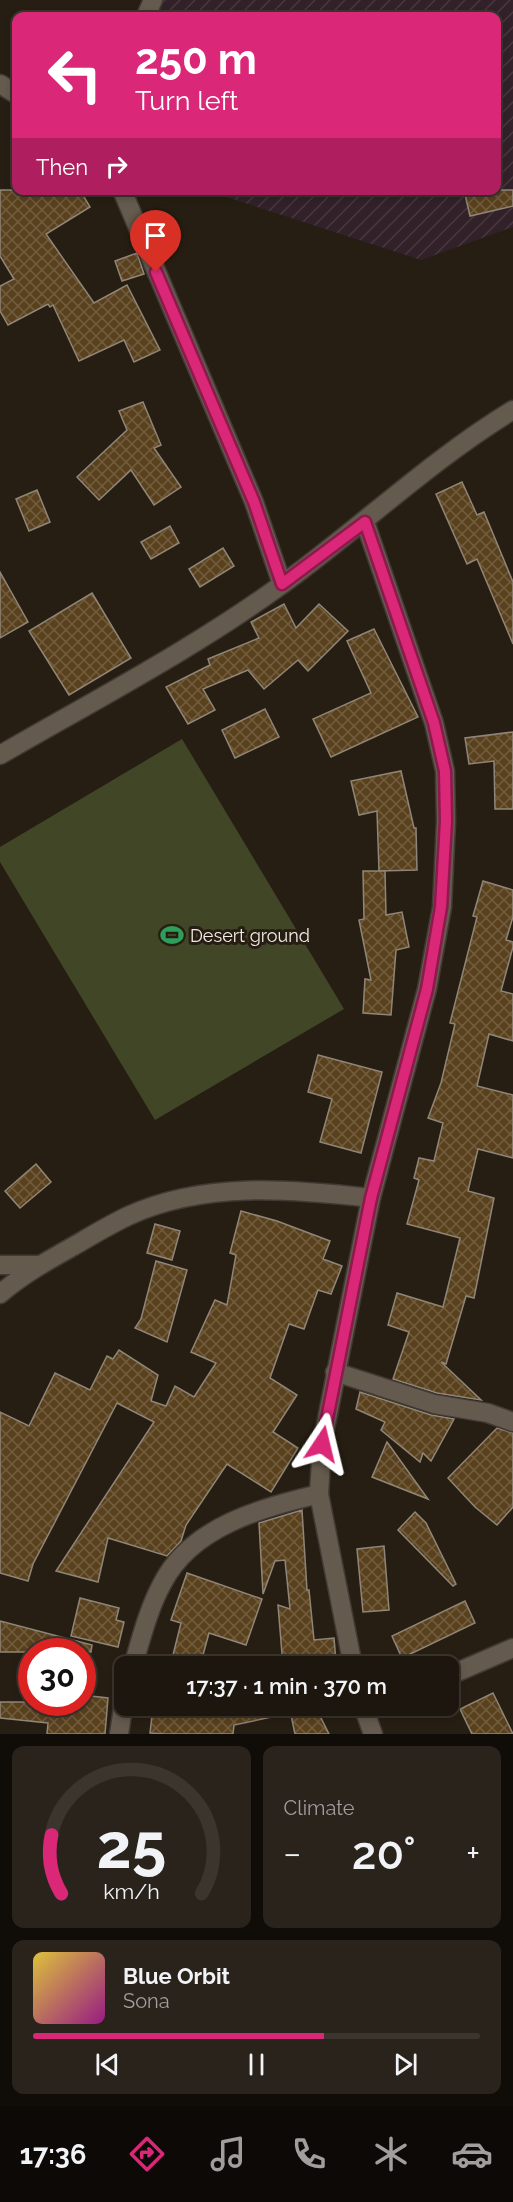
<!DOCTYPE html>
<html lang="en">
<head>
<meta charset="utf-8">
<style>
	:root { --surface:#1d160e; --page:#2a231c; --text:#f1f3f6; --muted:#a09f9e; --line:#3b352e; --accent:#db2777 }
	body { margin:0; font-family:Raleway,sans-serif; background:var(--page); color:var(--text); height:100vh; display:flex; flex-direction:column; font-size:22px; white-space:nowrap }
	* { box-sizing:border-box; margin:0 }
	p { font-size:20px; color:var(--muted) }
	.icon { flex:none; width:33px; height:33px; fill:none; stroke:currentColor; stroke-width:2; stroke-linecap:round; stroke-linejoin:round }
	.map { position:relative; height:1734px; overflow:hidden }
	.side { display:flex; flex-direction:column; gap:12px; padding:12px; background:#100c08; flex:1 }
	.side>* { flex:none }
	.hud { position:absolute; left:12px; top:12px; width:489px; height:183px; border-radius:12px; box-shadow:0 3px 9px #0003,0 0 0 2px var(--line); background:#db2777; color:#fff; overflow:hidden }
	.speed { position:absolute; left:18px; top:1638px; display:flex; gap:12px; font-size:30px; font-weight:700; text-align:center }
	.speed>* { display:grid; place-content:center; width:78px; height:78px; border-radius:50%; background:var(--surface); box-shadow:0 3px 9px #0003,0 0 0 2px var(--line); line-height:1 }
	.speed .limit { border:9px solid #d22; background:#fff; color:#111 }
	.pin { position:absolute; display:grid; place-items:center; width:51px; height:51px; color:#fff; margin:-62px -26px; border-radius:50% 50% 50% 0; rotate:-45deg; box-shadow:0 0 6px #0007 }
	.pin .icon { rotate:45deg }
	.me { position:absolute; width:66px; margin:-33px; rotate:10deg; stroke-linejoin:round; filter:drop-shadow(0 0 4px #0008) }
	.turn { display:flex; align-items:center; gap:21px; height:126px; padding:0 24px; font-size:27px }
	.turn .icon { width:78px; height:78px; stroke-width:2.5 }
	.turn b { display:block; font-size:42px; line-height:51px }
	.then { display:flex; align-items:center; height:57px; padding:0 24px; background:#0003; gap:12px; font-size:22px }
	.big { font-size:45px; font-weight:600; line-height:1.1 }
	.side .widget { flex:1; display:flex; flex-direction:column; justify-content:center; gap:9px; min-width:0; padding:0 21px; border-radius:12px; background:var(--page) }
	.side .dial { align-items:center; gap:0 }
	.dial svg { height:156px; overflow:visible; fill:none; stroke:var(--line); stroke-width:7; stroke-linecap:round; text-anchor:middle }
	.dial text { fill:var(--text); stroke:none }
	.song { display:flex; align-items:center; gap:18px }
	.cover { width:72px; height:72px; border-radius:9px; background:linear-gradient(135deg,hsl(50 70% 55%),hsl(310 70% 35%)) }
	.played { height:6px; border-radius:3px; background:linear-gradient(90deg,var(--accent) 65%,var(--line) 65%) }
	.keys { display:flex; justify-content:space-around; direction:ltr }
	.heat { display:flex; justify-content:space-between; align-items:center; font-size:33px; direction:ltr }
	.side .tiles { flex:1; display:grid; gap:12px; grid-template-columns:1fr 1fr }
	.widget:last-child { grid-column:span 2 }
	.trip { position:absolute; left:114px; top:1656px; width:345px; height:60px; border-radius:12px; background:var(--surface); box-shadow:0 3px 9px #0003,0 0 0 2px var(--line); font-weight:600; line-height:60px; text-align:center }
	.tabs { display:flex; height:96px; justify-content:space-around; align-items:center; background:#0c0906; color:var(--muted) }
	.tabs .icon { width:42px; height:42px }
	.tabs .selected { color:var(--accent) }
	.tabs b { font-size:27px; color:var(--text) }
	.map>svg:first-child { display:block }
	.industrial { fill:url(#industrial-furrows) }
	.green { fill:#414626 }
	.building { fill:url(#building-cross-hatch); stroke:#908678; stroke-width:1.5 }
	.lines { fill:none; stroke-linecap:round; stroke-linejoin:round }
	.minor-casing { stroke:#413a34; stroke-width:21 }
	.minor { stroke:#645a4d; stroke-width:18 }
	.route-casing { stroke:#8e194d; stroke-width:15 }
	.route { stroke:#db2777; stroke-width:10 }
	.labels { text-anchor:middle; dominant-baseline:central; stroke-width:6; stroke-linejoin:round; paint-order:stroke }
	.poi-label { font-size:18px; fill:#f1ebe4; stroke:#271e13; text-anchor:start }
</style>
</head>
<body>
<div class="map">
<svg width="513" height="1734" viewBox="0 0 513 1734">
	<defs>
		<pattern id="industrial-furrows" width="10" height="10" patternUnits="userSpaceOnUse" patternTransform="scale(1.5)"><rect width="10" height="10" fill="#332129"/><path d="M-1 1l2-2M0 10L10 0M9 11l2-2" fill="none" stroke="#47373e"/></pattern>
		<pattern id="building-cross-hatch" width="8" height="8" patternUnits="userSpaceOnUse" patternTransform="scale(1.5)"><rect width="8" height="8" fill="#5a411e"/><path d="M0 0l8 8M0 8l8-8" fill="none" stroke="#725d3f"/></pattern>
	</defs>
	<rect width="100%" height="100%" fill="#271e13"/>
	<path class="industrial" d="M146 0H513V227L421 260 208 191 496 190V16H138Z"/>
	<path class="green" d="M182 739 344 1009 155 1120 0 862V847Z"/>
	<g class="building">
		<path d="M0 190H80L90 207 46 234 94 303 127 285 160 350 134 362 124 340 79 361 53 305 50 307 48 304 8 325 0 311V286L14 279 0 256Z"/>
		<path d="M464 190H513V206L470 216Z"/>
		<path d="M137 253 144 274 122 281 115 261Z"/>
		<path d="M143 402 161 445 154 448 181 487 154 505 131 470 99 500 77 477 127 430 119 411Z"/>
		<path d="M462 482 477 515 484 512 513 582V644L477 559 467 564 436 494Z"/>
		<path d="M37 490 50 522 29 531 16 499Z"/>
		<path d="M170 526 179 543 151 559 141 542Z"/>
		<path d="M223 548 234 566 200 587 189 569Z"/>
		<path d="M0 572 28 622 0 638Z"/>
		<path d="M92 593 131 658 69 695 29 631Z"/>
		<path d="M284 604 296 628 319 604 348 631 308 671 298 660 264 689 248 670 203 689 215 710 188 724 166 687 210 665 208 659 259 638 251 622Z"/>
		<path d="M374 629 418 717 331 757 313 719 371 693 347 641Z"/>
		<path d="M265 709 279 737 235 758 222 730Z"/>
		<path d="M513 732V809H495L494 761 469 764 465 738Z"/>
		<path d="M401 771 414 828H416L417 870 379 871 377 811 359 815 351 781Z"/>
		<path d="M363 871H385L386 915 402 912 409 947 396 950 391 1015 363 1013 365 979 371 980 359 920 364 919Z"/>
		<path d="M483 881 513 890V917L506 940 513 942V947L501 991 513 994V1041L489 1034 477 1086 513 1095V1158L478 1149 468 1191 494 1198 474 1298 466 1296 446 1364 441 1362 481 1400 437 1393 393 1379 409 1332 388 1325 397 1293 443 1307 460 1238 407 1224 419 1180 414 1178 419 1158 434 1161 443 1123 428 1118 441 1083 455 1024 450 1023 477 917 473 916Z"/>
		<path d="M318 1055 382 1072 361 1153 320 1142 332 1099 308 1092Z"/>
		<path d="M36 1164 51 1182 20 1208 5 1191Z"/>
		<path d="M241 1211 277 1221 330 1241 323 1259 342 1266 331 1294 318 1290 304 1329 289 1324 270 1378 297 1395 273 1432 298 1448 271 1492 227 1464 186 1525 181 1541 167 1556 108 1538 98 1582 56 1571 154 1422 117 1403 33 1564 28 1581 0 1573V1412L29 1426 55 1373 90 1390 107 1356 113 1359 119 1350 158 1375 151 1401 166 1406 175 1386 194 1397 216 1363 191 1352 215 1300 227 1305 236 1255 230 1253Z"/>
		<path d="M155 1224 180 1231 172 1260 147 1253Z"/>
		<path d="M156 1261 187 1270 167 1342 135 1328 141 1319Z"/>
		<path d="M360 1392 431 1415 454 1419 431 1461 423 1453 420 1462 381 1430 385 1422 356 1409Z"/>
		<path d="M497 1428 513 1433V1507L497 1525 475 1507 448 1478Z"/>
		<path d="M387 1442 428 1499 372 1477Z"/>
		<path d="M302 1510 307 1590H309L314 1640 334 1638 336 1662 283 1666 278 1605 290 1609 285 1560 275 1561 263 1594 259 1523Z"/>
		<path d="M415 1512 426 1523 456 1584 453 1586 398 1530Z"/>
		<path d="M384 1546 389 1610 363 1612 357 1549Z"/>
		<path d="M187 1573 262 1599 246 1645 209 1633 200 1666 171 1663 181 1623 171 1620Z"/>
		<path d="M80 1598 119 1608 116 1620 124 1622 118 1647 71 1636Z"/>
		<path d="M465 1601 475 1623 402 1658 392 1636Z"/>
		<path d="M0 1621 92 1645 91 1652H0Z"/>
		<path d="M493 1693 513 1734H472L460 1709Z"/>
		<path d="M82 1695 108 1698 105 1734H47L48 1723 0 1718V1702H82Z"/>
		<path d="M153 1706H218L277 1711V1716L234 1725 233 1734H164L150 1733Z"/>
		<path d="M289 1706H315L329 1734H295Z"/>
	</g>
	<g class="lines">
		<g class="minor-casing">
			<g id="minor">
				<path d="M146 16 153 0"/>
				<path d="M0 84 16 94"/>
				<path d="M122 190 254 502 282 584"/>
				<path d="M0 755C95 700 195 648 284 583 361 527 432 459 513 410"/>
				<path d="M0 1265H39"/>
				<path d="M0 1294C22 1275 47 1261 72 1247 91 1236 109 1225 128 1216 204 1181 291 1189 371 1198"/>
				<path d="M335 1372 434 1404 488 1413 513 1422"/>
				<path d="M133 1666C141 1639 148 1610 162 1584 191 1526 262 1508 319 1494"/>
				<path d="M353 1666 319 1494 322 1444 371 1198 427 989 442 907 446 821 445 771 434 723 365 522"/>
				<path d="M448 1676 513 1648"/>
				<path d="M363 1706 373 1734"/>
				<path d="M119 1734 124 1701"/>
			</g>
		</g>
		<use href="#minor" class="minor"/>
	</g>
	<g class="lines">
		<g class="route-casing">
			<path id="route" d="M156 272 254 502 282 584 365 522 434 723 445 771 446 821 441 907 427 989 371 1198 322 1444"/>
		</g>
		<use href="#route" class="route"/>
	</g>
	<defs>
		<g id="stadium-bare" transform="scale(1.8)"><path d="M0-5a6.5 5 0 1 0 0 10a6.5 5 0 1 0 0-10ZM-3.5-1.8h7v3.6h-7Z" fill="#2e9e5b" stroke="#271e13" stroke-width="2.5" paint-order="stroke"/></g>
	</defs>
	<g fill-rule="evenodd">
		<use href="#stadium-bare" x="172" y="935"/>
	</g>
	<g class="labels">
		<g class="poi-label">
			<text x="190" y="935">Desert ground</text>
		</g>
	</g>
</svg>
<div class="speed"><div class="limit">30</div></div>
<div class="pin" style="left:156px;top:272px;background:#d93025"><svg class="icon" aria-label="arrive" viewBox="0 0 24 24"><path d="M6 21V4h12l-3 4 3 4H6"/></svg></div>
<svg class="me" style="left:322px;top:1444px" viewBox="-20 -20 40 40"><path d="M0-17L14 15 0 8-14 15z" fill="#db2777" stroke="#fff" stroke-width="4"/></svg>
<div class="trip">17:37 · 1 min · 370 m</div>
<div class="hud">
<div class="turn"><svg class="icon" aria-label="left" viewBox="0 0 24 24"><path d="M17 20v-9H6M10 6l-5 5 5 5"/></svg><div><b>250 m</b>Turn left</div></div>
<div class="then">Then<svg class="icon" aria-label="right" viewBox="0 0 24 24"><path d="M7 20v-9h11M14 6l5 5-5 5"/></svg></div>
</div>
</div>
<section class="side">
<div class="tiles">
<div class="widget dial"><svg viewBox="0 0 100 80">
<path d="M14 69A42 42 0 1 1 86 69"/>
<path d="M14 69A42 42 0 0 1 9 39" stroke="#db2777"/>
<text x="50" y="56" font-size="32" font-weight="700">25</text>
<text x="50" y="72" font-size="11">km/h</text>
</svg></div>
<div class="widget"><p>Climate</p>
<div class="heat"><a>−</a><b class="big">20°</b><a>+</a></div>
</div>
<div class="widget">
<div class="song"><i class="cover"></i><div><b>Blue Orbit</b><p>Sona</p></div></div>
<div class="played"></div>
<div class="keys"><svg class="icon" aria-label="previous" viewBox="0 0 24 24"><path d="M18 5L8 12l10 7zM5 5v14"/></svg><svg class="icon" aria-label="pause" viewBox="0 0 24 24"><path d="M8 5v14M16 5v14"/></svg><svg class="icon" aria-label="next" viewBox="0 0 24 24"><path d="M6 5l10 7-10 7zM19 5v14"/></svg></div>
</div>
</div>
</section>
<nav class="tabs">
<b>17:36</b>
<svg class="icon selected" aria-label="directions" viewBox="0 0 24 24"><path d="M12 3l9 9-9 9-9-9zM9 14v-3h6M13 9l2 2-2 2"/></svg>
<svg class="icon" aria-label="music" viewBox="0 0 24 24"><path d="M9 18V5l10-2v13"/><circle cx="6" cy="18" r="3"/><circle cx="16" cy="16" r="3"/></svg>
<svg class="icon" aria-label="phone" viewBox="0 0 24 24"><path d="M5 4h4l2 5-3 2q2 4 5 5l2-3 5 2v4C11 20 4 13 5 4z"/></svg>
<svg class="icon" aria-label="climate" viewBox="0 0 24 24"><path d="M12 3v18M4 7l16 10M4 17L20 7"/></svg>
<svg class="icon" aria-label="car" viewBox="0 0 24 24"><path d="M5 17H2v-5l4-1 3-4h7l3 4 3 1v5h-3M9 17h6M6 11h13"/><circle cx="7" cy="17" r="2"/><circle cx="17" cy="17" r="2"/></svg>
</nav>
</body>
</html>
